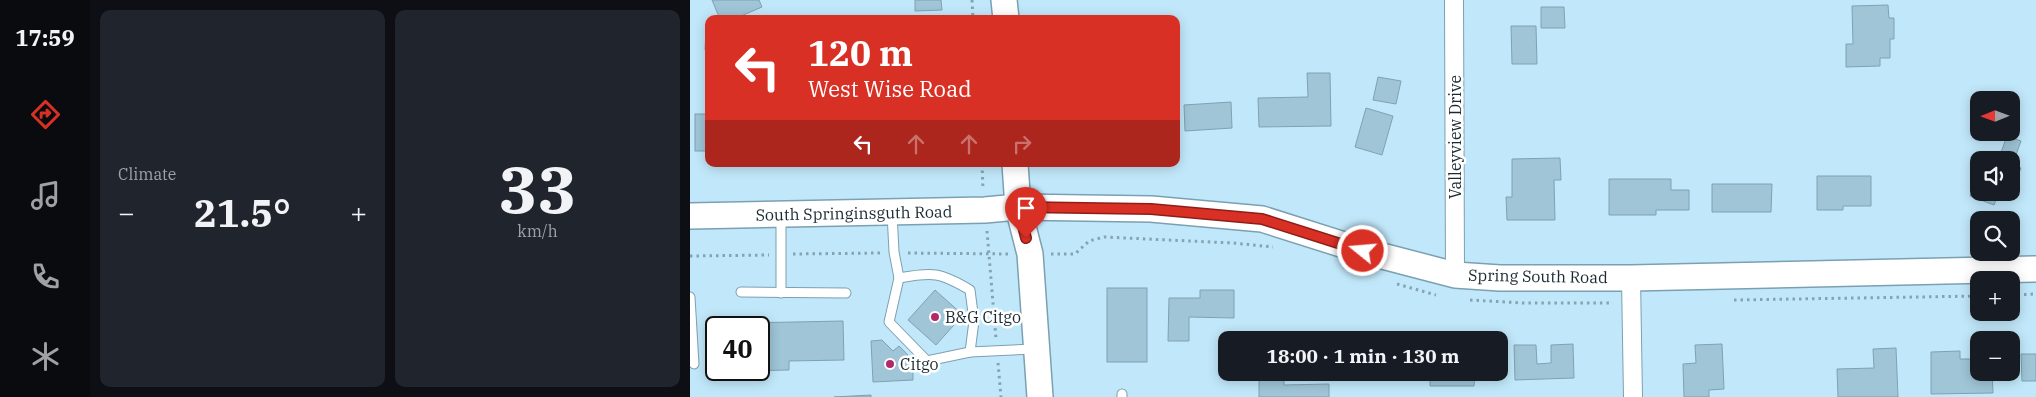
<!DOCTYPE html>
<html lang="en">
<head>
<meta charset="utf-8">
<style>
	:root { --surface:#171b24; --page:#20242c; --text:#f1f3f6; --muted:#9ea1a6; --accent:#d93025 }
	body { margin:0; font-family:"IBM Plex Serif",serif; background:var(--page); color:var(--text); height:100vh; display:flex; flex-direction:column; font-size:19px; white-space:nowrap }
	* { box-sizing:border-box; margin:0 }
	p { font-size:16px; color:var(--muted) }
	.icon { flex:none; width:28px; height:28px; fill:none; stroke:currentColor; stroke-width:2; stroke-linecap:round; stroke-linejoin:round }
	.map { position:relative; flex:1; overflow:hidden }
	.panel { display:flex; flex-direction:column; gap:10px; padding:10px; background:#0d0f14; width:600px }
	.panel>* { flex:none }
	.hud { position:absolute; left:15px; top:15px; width:475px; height:152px; border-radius:10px; box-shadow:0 2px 12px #0003; background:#d93025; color:#fff; overflow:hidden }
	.needle { width:32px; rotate:269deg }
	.buttons { position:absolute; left:1280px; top:91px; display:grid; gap:10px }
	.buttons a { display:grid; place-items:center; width:50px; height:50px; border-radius:10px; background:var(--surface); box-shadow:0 2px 12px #0003; font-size:25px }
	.speed { position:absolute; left:15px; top:316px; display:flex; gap:10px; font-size:25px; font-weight:700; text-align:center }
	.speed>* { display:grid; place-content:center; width:65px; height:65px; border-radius:50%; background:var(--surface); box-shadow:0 2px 12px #0003; line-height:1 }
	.speed .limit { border:2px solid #111; border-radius:8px; background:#fff; color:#111 }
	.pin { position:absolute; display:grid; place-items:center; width:42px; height:42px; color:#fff; margin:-51px -21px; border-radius:50% 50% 50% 0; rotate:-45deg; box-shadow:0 0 5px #0007 }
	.pin .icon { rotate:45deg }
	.me { position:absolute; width:55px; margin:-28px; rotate:287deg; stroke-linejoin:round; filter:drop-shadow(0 0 4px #0008) }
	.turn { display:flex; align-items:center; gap:18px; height:105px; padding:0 20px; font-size:22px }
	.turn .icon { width:65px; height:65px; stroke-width:2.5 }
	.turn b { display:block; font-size:35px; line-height:42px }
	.lanes { display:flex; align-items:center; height:48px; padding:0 20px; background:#0003; justify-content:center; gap:25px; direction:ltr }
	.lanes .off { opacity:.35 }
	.big { font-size:38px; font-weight:700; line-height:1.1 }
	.panel .tile { flex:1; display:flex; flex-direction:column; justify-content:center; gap:8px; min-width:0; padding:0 18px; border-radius:10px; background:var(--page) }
	.panel .dial { align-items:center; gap:0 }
	.dial b { font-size:65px; line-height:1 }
	.heat { display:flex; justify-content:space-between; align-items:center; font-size:28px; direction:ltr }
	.panel .tiles { flex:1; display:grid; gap:10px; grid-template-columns:repeat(2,1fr) }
	.trip { position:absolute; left:528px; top:331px; width:290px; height:50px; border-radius:10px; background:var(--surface); box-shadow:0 2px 12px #0003; font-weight:700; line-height:50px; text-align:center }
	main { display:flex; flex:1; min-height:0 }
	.tabs { display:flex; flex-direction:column; width:90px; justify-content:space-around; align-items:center; background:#090b0e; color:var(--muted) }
	.tabs .icon { width:35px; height:35px }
	.tabs .on { color:var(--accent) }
	.tabs b { font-size:22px; color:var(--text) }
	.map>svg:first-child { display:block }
	.building { fill:#9fc5d7; stroke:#7da2b3 }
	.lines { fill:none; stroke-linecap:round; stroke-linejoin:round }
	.lane-casing { stroke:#7ba0b1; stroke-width:11 }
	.street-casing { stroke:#7ba0b1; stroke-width:20 }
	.secondary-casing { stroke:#7ba0b1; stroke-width:28 }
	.path { stroke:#85a4b2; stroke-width:3; stroke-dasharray:2.5 4; stroke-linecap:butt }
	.lane { stroke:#fff; stroke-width:9 }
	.street { stroke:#fff; stroke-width:18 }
	.secondary { stroke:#fff; stroke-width:25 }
	.route-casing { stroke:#8d1f18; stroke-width:12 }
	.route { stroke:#d93025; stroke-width:9 }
	.poi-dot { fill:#b22969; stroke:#fff; stroke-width:2 }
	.labels { text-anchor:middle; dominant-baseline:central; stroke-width:5; stroke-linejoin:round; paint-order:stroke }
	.street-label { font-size:16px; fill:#1a2930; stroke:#fff }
	.poi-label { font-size:16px; fill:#1a2930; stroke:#fff; text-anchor:start }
</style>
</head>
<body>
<main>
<nav class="tabs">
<b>17:59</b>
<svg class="icon on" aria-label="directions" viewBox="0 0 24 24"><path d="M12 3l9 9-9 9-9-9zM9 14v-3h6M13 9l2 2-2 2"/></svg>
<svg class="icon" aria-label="music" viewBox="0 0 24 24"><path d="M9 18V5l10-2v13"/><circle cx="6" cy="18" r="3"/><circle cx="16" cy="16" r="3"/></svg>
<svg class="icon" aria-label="phone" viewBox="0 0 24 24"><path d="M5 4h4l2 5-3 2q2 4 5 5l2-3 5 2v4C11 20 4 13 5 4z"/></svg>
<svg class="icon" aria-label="climate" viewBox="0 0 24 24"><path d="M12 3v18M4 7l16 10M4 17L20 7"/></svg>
</nav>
<section class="panel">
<div class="tiles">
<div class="tile"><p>Climate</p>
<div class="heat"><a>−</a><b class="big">21.5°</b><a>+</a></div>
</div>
<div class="tile dial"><b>33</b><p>km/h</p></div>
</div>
</section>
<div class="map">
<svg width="1346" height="397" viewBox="0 0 1346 397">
	<rect width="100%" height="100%" fill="#c1e8fa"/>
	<g class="building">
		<path d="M22 0H69L72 7 44 19H30Z"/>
		<path d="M225 0H251L252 10 225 11Z"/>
		<path d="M1198 5 1199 18H1204V39H1200V58H1190V66L1156 67V44H1163L1162 6Z"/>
		<path d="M851 7H874L875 28H851Z"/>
		<path d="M821 26H846L847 64H822Z"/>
		<path d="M16 30H19V50H15Z"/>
		<path d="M617 73H640L641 126 569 127 568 98 618 97Z"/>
		<path d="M688 77 711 81 706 104 683 100Z"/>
		<path d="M541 102 542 128 495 131 494 105Z"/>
		<path d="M676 108 703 116 692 155 665 147Z"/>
		<rect x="5" y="114" width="14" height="37"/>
		<path d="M1317 136 1331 141 1324 160 1310 155Z"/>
		<path d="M1296 154 1311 160H1294Z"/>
		<path d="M870 158 871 180H864L865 220H817L816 197H822V159Z"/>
		<path d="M1321 164 1331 168 1321 192Z"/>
		<path d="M1289 174V192H1309L1304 205 1280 196Z"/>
		<path d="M1127 176H1181V206H1153V210H1127Z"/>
		<path d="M919 179H981V190H999V210H966V215H919Z"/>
		<path d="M1022 184H1082L1081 212H1022Z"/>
		<rect x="417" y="288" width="40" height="74"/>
		<path d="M245 290 273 315 246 345 218 320Z"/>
		<path d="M510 290H544V318L499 317V341H478L479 298H510Z"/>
		<path d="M153 321 154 360 99 361V370L55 371 69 370V328H54V323Z"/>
		<path d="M699 339V340H663Z"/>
		<path d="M192 340 203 351 209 346 218 355 213 359 223 368V380L183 382 181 341Z"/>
		<path d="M883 344 884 378 825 380 824 345H846L847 364 861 363V345Z"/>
		<path d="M1032 344 1034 389 1019 390V397H994L993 364 1006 363 1005 345Z"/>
		<path d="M1206 348 1208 397H1148L1147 369 1184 368 1183 349Z"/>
		<path d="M1270 351V359H1289V372H1302L1303 393 1241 394V352Z"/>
		<path d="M1331 354H1346V381H1332Z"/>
		<path d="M569 372H594V385L639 384V397H569Z"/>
		<path d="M664 372H718V379L664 380Z"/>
		<path d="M740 372H785L784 386H740Z"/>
		<path d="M181 395V397H144Z"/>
	</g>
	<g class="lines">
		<g class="lane-casing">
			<g id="lane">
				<path d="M202 213 204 252 209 278C243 272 250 272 280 290L284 321 280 352 344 349"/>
				<path d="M91 216V293"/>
				<path d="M209 278 199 322 237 361 280 352"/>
				<path d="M51 292 156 293"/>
				<path d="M0 297 4 364"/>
				<path d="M432 394V397"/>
			</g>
		</g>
		<g class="street-casing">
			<g id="street">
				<path d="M764 0 765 275"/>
				<path d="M941 278 943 397"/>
			</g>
		</g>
		<g class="secondary-casing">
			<g id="secondary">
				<path d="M314 0 316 19"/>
				<path d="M325 164 328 207 340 254 350 397"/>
				<path d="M0 216 295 210 328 207 461 209 572 219 673 251 765 275 810 278H941L1346 269"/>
			</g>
		</g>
		<g class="path">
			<path d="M282 0 283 19"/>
			<path d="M292 164 293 190"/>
			<path d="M297 231 306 339"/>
			<path d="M218 253 319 254"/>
			<path d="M103 254 192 253"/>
			<path d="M361 254H385L399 241 414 237 543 243 583 247"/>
			<path d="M0 256 79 255"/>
			<path d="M707 284 746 295"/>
			<path d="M1321 295 1346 294"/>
			<path d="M780 300 833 303H923"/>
			<path d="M1044 300 1289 296"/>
			<path d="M308 363 311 397"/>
		</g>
		<use href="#lane" class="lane"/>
		<use href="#street" class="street"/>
		<use href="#secondary" class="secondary"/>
	</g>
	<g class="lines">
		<g class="route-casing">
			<path id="route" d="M336 238 328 207 461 209 572 219 673 251"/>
		</g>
		<use href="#route" class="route"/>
	</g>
	<g class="poi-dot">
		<circle cx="245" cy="317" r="5"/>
		<circle cx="200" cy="364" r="5"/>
	</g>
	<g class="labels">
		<g class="street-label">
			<text transform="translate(765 137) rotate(-90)">Valleyview Drive</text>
			<text transform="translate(164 213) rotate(-1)">South Springinsguth Road</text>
			<text transform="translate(848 276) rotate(1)">Spring South Road</text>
		</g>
		<g class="poi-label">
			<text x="255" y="317">B&amp;G Citgo</text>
			<text x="210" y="364">Citgo</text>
		</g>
	</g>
</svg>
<div class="buttons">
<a><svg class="needle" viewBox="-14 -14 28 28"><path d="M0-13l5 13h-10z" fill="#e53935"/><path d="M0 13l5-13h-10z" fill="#9ea1a6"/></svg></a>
<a><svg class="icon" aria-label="sound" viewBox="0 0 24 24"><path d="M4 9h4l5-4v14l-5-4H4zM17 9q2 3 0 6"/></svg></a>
<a><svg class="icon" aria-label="search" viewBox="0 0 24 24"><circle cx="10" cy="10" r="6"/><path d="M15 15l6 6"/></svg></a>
<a>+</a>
<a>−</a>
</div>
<div class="speed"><div class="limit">40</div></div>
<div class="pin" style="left:336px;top:238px;background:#d93025"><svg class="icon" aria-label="arrive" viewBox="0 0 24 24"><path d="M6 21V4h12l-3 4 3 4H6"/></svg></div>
<svg class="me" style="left:673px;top:251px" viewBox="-20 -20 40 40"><circle r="17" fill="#d93025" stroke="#fff" stroke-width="3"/><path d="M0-11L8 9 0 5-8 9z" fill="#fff"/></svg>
<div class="trip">18:00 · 1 min · 130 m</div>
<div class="hud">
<div class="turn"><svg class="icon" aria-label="left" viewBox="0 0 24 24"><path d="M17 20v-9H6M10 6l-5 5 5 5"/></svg><div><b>120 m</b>West Wise Road</div></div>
<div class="lanes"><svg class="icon" aria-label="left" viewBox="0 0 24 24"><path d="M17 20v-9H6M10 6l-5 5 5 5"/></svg><svg class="icon off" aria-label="ahead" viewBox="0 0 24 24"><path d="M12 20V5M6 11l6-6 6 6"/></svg><svg class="icon off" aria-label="ahead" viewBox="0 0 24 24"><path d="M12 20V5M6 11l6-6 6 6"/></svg><svg class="icon off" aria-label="right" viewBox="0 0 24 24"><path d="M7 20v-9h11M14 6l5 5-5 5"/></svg></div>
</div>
</div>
</main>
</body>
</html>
